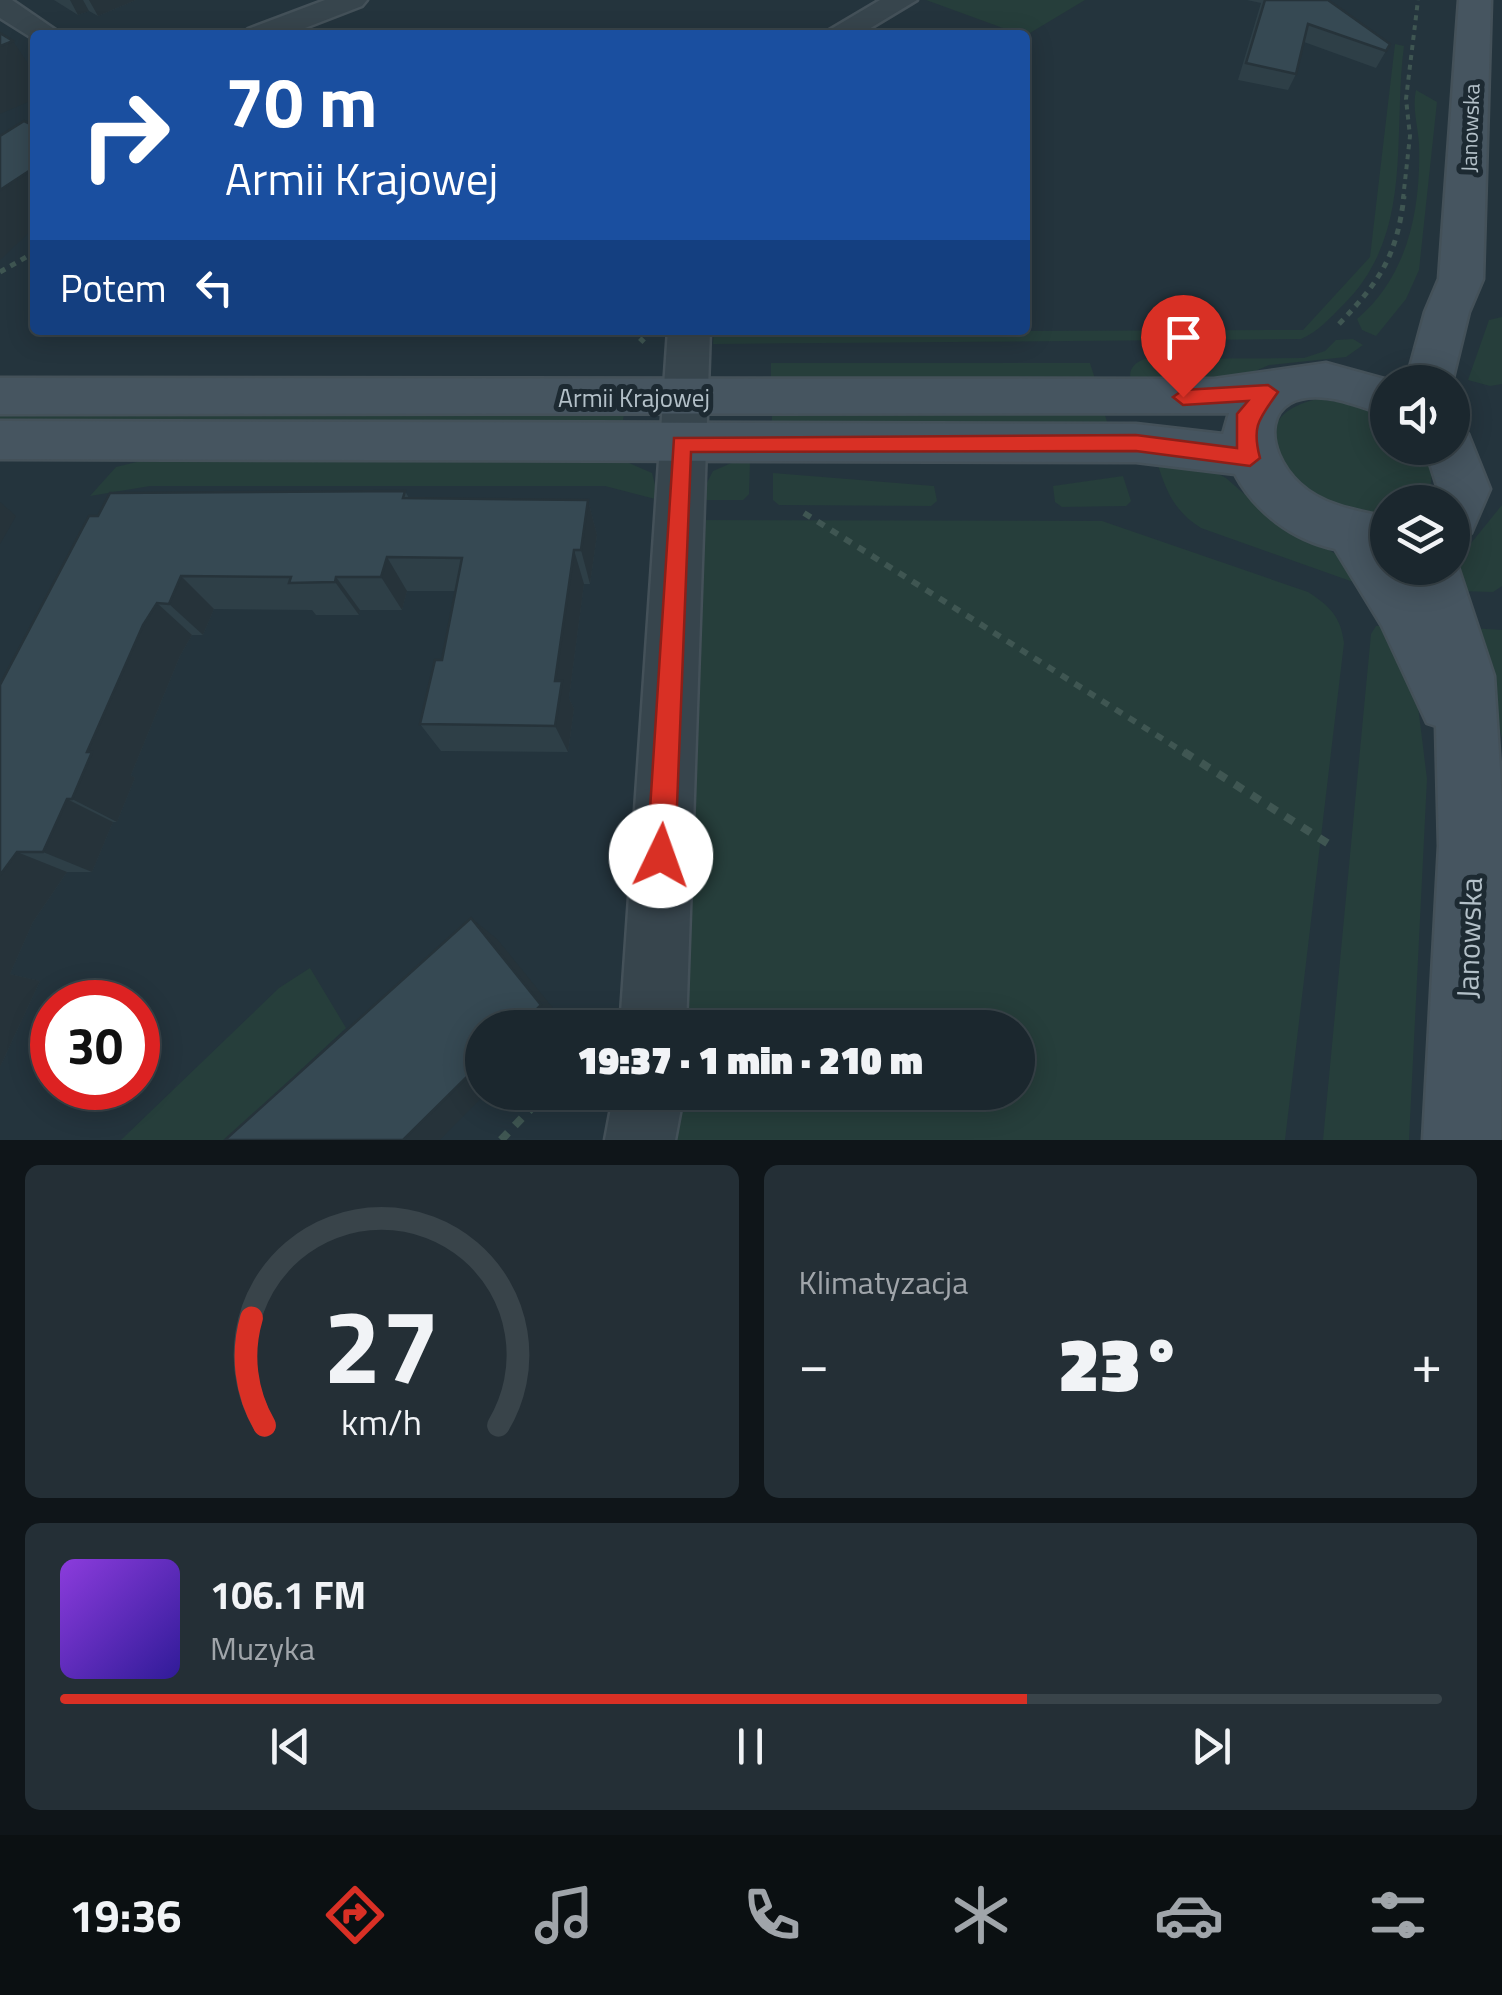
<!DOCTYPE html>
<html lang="pl">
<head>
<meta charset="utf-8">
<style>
	:root { --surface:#1b272e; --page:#242f36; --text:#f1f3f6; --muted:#a0a5aa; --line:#39444a; --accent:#d93025 }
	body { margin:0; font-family:"Titillium Web",sans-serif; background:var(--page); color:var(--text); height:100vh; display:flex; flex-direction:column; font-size:38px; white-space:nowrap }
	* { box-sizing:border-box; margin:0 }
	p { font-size:32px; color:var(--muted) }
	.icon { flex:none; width:55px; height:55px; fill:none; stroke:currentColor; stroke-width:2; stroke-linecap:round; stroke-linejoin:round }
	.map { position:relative; height:1140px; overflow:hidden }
	.side { display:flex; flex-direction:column; gap:25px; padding:25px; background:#0f1519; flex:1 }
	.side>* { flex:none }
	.banner { position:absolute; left:30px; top:30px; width:1000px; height:305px; border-radius:10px; box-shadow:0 5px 25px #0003,0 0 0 2px var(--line); background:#1a4fa0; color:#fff; overflow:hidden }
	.controls { position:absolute; left:1370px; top:365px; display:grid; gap:20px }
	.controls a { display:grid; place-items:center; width:100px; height:100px; border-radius:50%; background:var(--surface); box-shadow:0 5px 25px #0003,0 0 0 2px var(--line); font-size:50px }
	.speed { position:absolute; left:30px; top:980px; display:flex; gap:20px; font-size:50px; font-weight:700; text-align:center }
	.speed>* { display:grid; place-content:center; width:130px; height:130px; border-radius:50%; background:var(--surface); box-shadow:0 5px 25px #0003,0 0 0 2px var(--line); line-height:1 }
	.speed .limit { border:15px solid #d22; background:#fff; color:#111 }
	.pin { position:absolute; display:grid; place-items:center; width:85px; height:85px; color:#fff; margin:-102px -42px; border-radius:50% 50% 50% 0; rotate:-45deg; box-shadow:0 0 10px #0007 }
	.pin .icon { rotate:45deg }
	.me { position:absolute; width:110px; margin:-55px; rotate:3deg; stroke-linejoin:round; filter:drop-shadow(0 0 8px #0008) }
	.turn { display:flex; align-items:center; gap:35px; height:210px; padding:0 30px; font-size:45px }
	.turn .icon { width:130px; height:130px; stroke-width:2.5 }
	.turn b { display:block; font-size:70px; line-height:85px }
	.then { display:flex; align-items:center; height:95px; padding:0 30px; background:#0003; gap:20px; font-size:38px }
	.big { font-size:75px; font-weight:800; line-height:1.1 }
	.side .tile { flex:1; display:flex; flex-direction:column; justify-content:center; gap:15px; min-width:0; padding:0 35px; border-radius:15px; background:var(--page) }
	.side .dial { align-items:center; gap:0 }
	.dial svg { height:260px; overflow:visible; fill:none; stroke:var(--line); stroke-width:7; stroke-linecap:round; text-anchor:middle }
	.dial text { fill:var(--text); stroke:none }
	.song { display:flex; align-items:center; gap:30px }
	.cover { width:120px; height:120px; border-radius:15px; background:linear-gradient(135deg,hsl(270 70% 55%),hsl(250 70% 35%)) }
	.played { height:10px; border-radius:5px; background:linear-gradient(90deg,var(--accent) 70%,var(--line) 70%) }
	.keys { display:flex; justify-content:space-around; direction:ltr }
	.heat { display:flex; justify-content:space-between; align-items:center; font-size:55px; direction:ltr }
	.side .tiles { flex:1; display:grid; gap:25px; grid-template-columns:1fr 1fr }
	.tile:last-child { grid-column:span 2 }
	.trip { position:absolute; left:465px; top:1010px; width:570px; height:100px; border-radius:50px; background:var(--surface); box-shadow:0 5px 25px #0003,0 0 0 2px var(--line); font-weight:800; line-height:100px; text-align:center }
	.menu { display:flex; height:160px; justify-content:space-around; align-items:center; background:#0b1012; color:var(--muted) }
	.menu .icon { width:70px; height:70px }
	.menu .current { color:var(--accent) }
	.menu b { font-size:45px; color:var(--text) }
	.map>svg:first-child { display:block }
	.green { fill:#263e3b }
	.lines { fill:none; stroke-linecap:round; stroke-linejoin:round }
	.street-casing { stroke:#445159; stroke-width:5 }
	.secondary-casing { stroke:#445159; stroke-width:5 }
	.path-far3 { stroke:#3f5652; stroke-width:4; stroke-dasharray:5 5; stroke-linecap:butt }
	.path-far2 { stroke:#3f5652; stroke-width:5; stroke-dasharray:6 6; stroke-linecap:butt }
	.path-far1 { stroke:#3f5652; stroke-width:6; stroke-dasharray:8 8; stroke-linecap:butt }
	.path { stroke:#3f5652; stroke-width:8; stroke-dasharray:10 10; stroke-linecap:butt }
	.street { fill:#37454d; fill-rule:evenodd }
	.secondary { fill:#465560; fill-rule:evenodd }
	.wall { fill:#2e3f47 }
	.shaded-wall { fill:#26333a }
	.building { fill:#364953; stroke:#26333a; stroke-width:2.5 }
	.route { fill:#d93025; stroke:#8d1f18; stroke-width:2.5 }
	.labels { text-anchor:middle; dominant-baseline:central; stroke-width:10; stroke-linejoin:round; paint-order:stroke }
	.far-street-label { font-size:22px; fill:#b3c0c8; stroke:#1d2a32 }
	.street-label { font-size:25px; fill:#b3c0c8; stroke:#1d2a32 }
	.near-street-label { font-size:30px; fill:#b3c0c8; stroke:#1d2a32 }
</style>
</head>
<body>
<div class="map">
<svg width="1502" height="1140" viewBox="0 0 1502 1140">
	<rect width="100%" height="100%" fill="#24343d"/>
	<g class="green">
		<path d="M926 0H1085L1025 36Z"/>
		<path d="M1395 44 1404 46C1392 137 1415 234 1343 305 1330 318 1319 331 1301 339L713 344 714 332 1303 330 1370 257Z"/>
		<path d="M1416 90 1437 102 1419 270 1406 299 1376 336 1362 330 1357 319C1408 276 1421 209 1419 144 1418 126 1412 108 1416 90Z"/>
		<path d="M1502 317V384L1490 386 1468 380 1489 320Z"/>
		<path d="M1353 339 1363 345 1346 357 1269 365 1237 379 1131 382C1128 370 1133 363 1145 359L1304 358 1325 351 1336 340Z"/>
		<path d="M771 363H1090L1096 382H771Z"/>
		<path d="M1318 399 1365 406 1387 417 1388 448H1423C1433 467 1435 479 1425 499L1388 502 1387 514C1360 513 1335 508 1311 493 1264 462 1254 412 1318 399Z"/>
		<path d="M0 411 605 412 624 414 622 426H0Z"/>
		<path d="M1104 412 1109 428H772V413Z"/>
		<path d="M145 460H622L652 473 659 500 605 486H150L90 496 116 467Z"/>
		<path d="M736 461H750L749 494 743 500H698L713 471Z"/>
		<path d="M1157 462 1213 471 1226 478 1258 506 1347 561 1373 589 1201 528C1174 511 1166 491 1157 462Z"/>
		<path d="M773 473 934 486 937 501 931 506 779 505 773 500Z"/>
		<path d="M1123 476 1131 501 1126 506 1062 507 1055 502 1053 486Z"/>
		<path d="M1502 505V586L1493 592 1457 591 1455 563Z"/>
		<path d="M697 520 1102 521 1308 592C1330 606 1341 617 1344 643L1285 1140H676L682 1093 1018 1092V1028L684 1027Z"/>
		<path d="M1376 626H1394L1416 690 1427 779 1409 1140H1323L1371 634Z"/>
		<path d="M1471 628 1502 630V738Z"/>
		<path d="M310 968 346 1028 225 1140H121L279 988Z"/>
	</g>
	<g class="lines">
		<g class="street-casing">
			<g id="street">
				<path d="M0 0H12L63 35H35V40L0 18Z"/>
				<path d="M325 0H367L362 6 287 35H244L248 29Z"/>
				<path d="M880 0H917L859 35H821Z"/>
				<path d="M668 330H710L686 1028H620Z"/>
				<path d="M614 1092H684L675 1140H605Z"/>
			</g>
		</g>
		<g class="secondary-casing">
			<g id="secondary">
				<path d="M1459 0H1491L1483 279 1469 312 1452 382H1406L1425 312 1439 279Z"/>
				<path d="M1326 363 1395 382H1388V415C1368 410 1347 400 1327 398 1262 390 1262 449 1300 484 1324 506 1357 511 1388 517V568H1452L1453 552 1494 676 1502 800 1501 1140H1423L1439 846 1436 726 1427 723 1382 626 1335 549C1293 540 1255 512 1235 474L1136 462 0 459V421L1136 424 1223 434 1229 413 0 414V378L1214 379Z"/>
				<path d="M1452 430 1468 434 1490 489 1471 533 1452 539V502H1432L1438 489 1425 448H1452Z"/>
			</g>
		</g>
		<path class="path-far3" d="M1403 199 1410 136 1406 99 1418 0"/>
		<g class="path-far2">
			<path d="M0 272 35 252"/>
			<path d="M1339 324C1380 281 1397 256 1404 196"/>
			<path d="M631 330 646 344"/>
		</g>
		<path class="path-far1" d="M804 513 1188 755"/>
		<g class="path">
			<path d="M1184 752 1335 848"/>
			<path d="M501 1140 547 1092"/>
		</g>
		<use href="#street" class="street"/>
		<use href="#secondary" class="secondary"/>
	</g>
	<g class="wall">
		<path d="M54 0H136L98 16 89 11 78 15Z"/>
		<path d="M1247 0H1328L1390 44 1376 68 1304 42 1296 74 1288 90 1238 80 1261 3Z"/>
		<path d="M138 330H337L335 336 140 332Z"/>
		<path d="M405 491 409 498 588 500 597 535 590 584H584L569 698 574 709 568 752 441 751 420 724 442 660 456 591H407L402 610H360L359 615H316L312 610 214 609 203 635H192L180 656 131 775 135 778 117 822H113L92 872H67L33 922 10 974 40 981 0 1067V685L98 516Z"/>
	</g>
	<g class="shaded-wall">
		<path d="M70 0H83L89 11 78 15Z"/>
		<path d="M89 0H136L98 16Z"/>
		<path d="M13 41 35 74V99L0 114V46Z"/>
		<path d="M35 167V227L0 260V190Z"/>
		<path d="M588 500 597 535 590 584 581 550Z"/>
		<path d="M0 502 16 516 0 544Z"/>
		<path d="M574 550 584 584 569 698 574 709 568 752 555 726V681Z"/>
		<path d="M387 557 407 591 402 610 381 577Z"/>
		<path d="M181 576 214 609 203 635 169 604Z"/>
		<path d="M336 577 360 610 359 615 335 582Z"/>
		<path d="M157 603 192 635 180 656 131 775 135 778 117 822 72 799 87 752 143 625Z"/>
		<path d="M67 799 113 822 92 872 43 852Z"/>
		<path d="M17 852 67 872 33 922 10 974 40 981 0 1067V875Z"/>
		<path d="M471 918 497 939 561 1018 552 1028H518Z"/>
		<path d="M482 1062V1092H487L440 1140H403Z"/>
	</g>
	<g class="building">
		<path d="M1265 0H1328L1390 44 1386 51 1308 24 1296 74 1246 63Z"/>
		<path d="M0 33 13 41 0 46Z"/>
		<path d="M24 121 35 126V167L0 190V136Z"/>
		<path d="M405 491 403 498 588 500 581 550H574L555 681H562L555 726 420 724 435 660H442L462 558 387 557 381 577H336L335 582 289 583 291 577 181 576 169 604 157 603 143 625 87 752H92L72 799H67L43 852H17L0 875V685L89 516H98L110 493Z"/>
		<path d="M471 918 541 1005 518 1028H482V1062L403 1140H225Z"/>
	</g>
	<path class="route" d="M1268 385 1278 392C1260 418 1251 425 1260 458L1250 466 1136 451 691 452 675 856 670 865 661 869 651 865 647 856 674 438 1136 435 1237 448V414L1248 401 1183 405 1173 397 1183 390Z"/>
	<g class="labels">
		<g class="far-street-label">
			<text transform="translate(1470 128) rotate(-88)">Janowska</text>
		</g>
		<g class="street-label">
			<text x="634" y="398">Armii Krajowej</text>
		</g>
		<g class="near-street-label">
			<text transform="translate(1469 938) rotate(-88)">Janowska</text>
		</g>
	</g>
</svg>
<div class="controls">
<a><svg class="icon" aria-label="sound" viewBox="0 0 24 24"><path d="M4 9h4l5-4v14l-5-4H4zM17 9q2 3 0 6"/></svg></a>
<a><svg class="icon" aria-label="layers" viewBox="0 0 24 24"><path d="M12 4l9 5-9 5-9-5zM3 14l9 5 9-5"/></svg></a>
</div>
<div class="speed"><div class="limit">30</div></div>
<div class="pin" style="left:1183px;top:397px;background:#d93025"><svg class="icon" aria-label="arrive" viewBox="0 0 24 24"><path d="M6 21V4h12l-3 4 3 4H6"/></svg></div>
<svg class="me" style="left:661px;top:856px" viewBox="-20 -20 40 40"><circle r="19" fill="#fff"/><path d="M0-13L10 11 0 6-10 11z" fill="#d93025"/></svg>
<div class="trip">19:37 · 1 min · 210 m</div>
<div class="banner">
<div class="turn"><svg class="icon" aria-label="right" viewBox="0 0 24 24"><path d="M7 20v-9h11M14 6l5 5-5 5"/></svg><div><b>70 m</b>Armii Krajowej</div></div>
<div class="then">Potem<svg class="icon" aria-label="left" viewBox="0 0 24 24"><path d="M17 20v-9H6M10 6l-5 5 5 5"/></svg></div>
</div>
</div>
<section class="side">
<div class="tiles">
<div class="tile dial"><svg viewBox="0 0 100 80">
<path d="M14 69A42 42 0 1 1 86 69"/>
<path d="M14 69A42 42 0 0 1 10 36" stroke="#d93025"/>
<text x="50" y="56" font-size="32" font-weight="700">27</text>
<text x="50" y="72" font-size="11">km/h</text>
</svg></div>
<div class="tile"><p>Klimatyzacja</p>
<div class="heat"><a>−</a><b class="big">23°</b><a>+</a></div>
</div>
<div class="tile">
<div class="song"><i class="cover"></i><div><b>106.1 FM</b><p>Muzyka</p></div></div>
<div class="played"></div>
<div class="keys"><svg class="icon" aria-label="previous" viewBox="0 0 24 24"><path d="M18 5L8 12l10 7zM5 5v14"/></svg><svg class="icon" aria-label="pause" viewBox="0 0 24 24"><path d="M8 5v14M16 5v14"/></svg><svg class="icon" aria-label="next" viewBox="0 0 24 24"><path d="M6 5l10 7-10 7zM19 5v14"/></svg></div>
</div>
</div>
</section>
<nav class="menu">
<b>19:36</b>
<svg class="icon current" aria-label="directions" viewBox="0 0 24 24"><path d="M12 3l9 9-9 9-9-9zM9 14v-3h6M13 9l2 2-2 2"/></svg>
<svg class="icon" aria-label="music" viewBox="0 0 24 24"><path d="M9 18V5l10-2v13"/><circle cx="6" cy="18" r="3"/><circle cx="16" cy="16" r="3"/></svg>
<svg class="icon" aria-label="phone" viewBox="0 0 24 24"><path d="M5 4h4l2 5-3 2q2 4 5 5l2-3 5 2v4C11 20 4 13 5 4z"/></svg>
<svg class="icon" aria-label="climate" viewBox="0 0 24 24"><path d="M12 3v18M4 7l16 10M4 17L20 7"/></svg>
<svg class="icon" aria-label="car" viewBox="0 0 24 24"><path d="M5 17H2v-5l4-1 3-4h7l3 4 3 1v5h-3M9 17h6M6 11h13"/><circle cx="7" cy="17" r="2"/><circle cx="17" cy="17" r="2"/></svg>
<svg class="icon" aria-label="filters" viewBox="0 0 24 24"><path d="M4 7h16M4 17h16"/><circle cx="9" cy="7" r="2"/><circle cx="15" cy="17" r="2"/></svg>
</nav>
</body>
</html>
